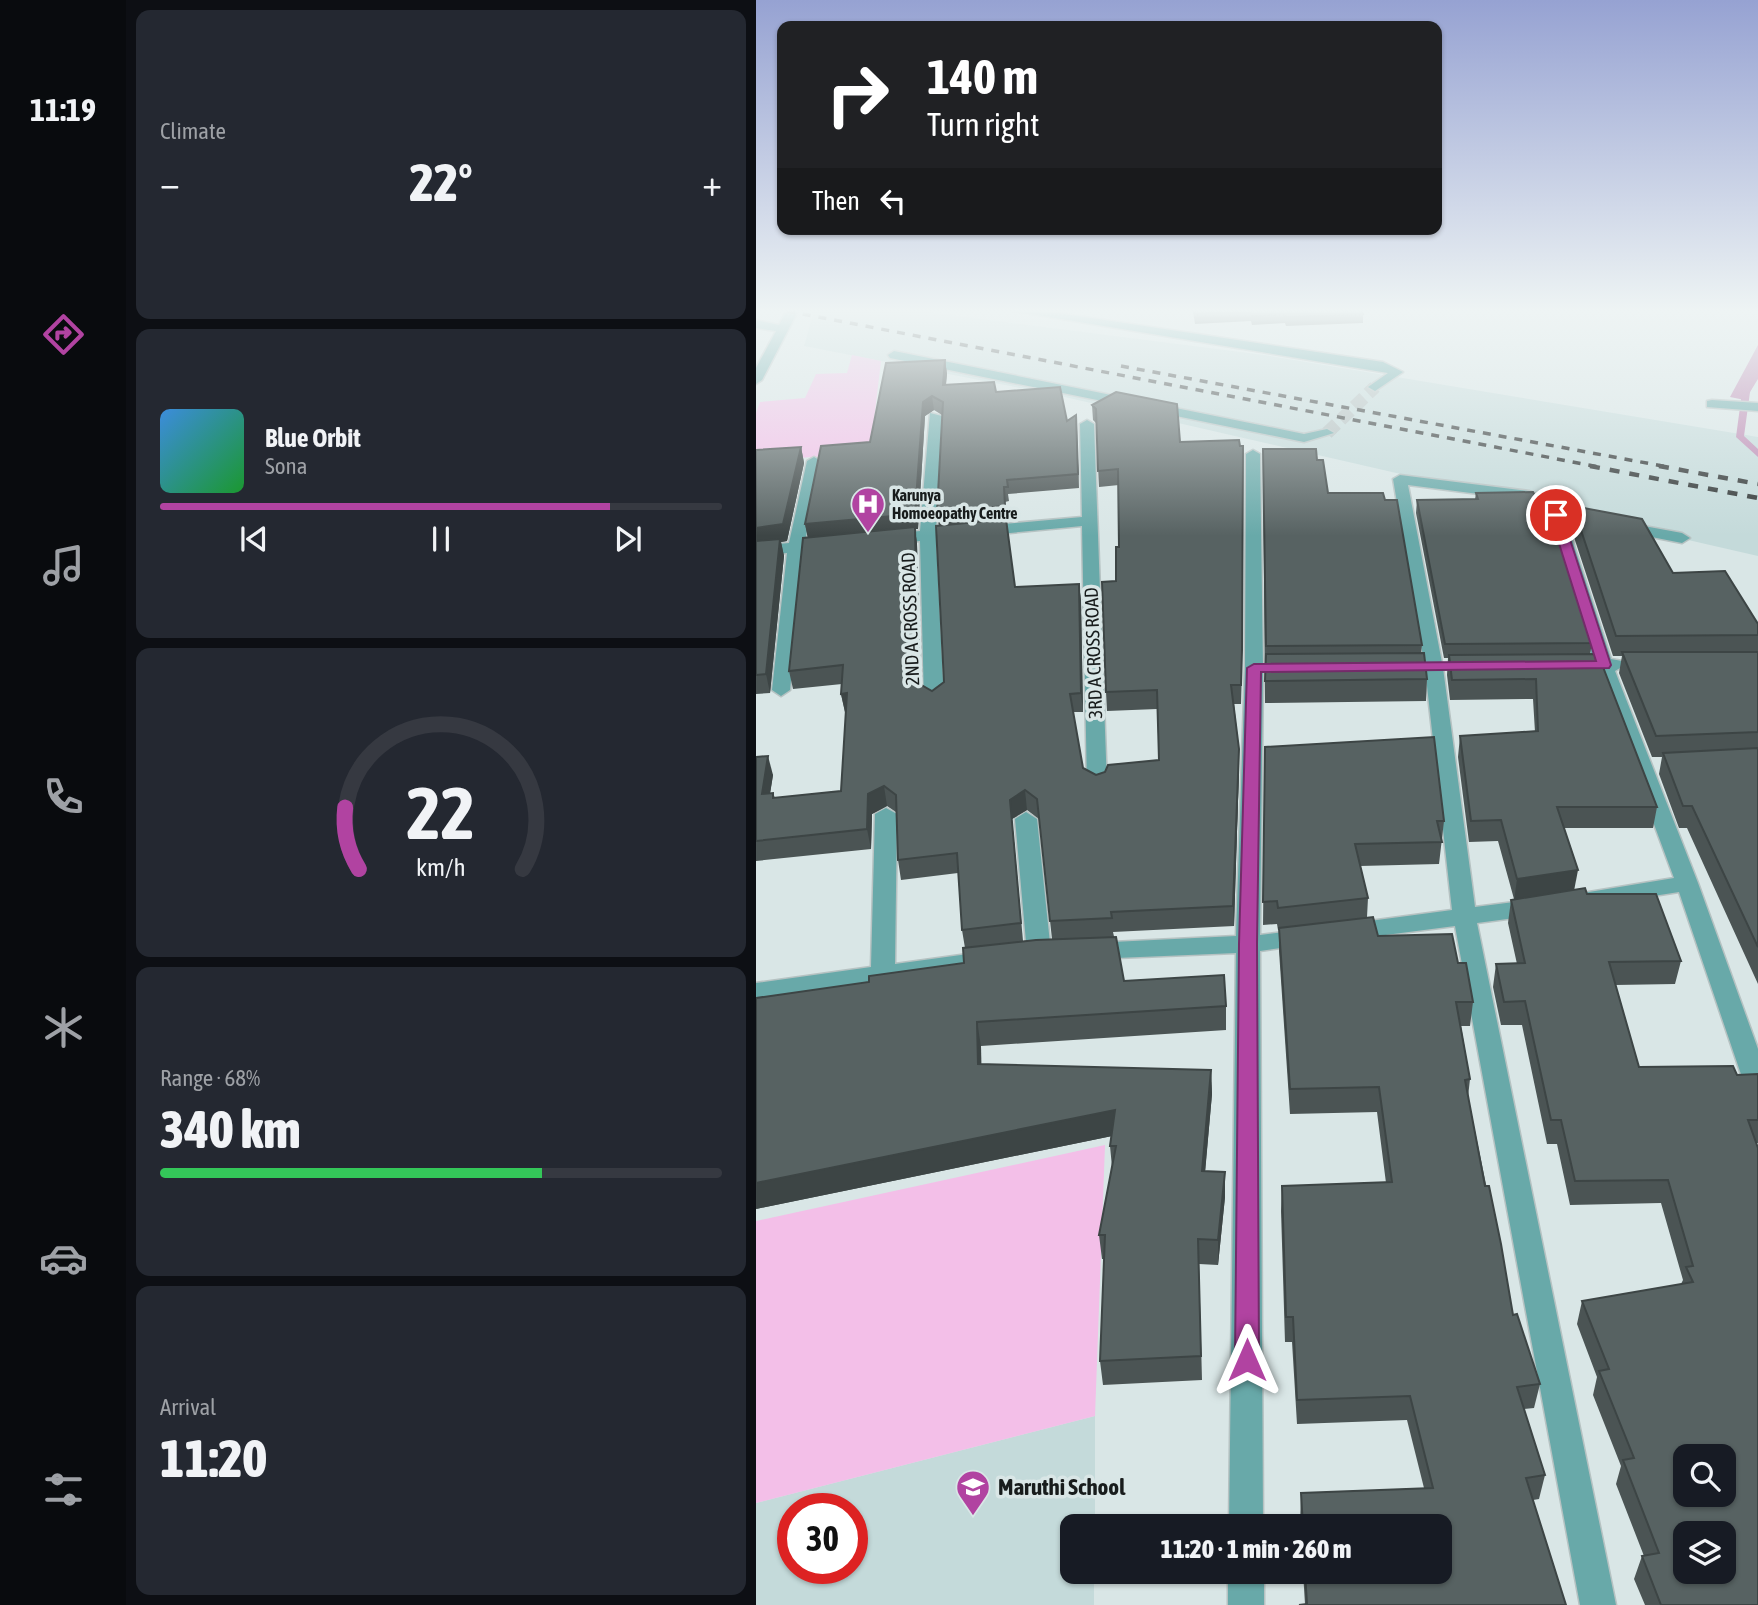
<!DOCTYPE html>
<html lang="en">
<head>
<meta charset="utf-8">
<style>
	:root { --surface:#171b24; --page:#242831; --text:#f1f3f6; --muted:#9ea1a6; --line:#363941; --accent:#b143a1 }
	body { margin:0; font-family:"Asap Condensed",sans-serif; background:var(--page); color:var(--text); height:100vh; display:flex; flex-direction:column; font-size:26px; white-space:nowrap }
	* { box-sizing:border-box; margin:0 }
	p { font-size:23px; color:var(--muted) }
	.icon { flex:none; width:38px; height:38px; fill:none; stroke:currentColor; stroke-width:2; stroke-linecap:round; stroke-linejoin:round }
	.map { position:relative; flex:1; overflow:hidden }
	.side { display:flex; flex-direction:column; gap:10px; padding:10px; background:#0d0f14; width:630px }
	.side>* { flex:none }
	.banner { position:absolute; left:21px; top:21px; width:665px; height:214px; border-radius:14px; box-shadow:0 2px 5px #0004; background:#202124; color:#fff; overflow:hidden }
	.controls { position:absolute; left:917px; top:1444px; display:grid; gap:14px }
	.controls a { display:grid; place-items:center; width:63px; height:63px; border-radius:14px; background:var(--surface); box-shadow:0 2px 5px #0004; font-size:35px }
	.speed { position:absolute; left:21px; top:1493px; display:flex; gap:14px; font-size:35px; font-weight:700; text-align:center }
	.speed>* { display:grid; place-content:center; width:91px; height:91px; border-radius:50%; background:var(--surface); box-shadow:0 2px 5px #0004; line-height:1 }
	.speed .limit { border:10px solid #d22; background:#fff; color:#111 }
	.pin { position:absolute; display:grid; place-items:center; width:60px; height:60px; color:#fff; margin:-30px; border:4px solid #fff; border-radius:50%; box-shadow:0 2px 7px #0007 }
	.me { position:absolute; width:77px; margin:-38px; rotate:0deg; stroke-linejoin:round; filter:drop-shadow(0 0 5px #0008) }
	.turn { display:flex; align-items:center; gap:24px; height:147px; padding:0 35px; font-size:32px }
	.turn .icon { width:91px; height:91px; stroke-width:2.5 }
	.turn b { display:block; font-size:49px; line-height:60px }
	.then { display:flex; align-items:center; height:66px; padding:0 35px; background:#0003; gap:14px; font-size:26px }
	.big { font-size:52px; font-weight:800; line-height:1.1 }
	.side .tile { flex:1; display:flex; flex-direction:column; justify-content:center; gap:10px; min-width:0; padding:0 24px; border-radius:14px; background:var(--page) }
	.side .dial { align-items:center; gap:0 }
	.dial svg { height:182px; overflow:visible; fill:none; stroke:var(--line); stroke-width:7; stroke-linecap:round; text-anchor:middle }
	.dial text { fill:var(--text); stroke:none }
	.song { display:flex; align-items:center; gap:21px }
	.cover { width:84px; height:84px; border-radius:10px; background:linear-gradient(135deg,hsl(210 70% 55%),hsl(130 70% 35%)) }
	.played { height:7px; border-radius:4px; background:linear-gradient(90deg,var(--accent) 80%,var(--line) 80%) }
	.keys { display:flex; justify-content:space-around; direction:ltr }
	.heat { display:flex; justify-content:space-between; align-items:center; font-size:38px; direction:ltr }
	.charge { height:10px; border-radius:5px; background:linear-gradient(90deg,#34c759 68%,var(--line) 0) }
	.trip { position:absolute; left:304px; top:1514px; width:392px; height:70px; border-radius:14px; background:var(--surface); box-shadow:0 2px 5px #0004; font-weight:800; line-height:70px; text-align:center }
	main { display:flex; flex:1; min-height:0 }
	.tab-bar { display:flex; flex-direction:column; width:126px; justify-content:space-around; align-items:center; background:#090b0e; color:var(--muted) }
	.tab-bar .icon { width:49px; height:49px }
	.tab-bar .active { color:var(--accent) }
	.tab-bar b { font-size:32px; color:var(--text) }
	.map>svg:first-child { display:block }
	.built { fill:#c4dada; fill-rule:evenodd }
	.green { fill:#f3bfe8 }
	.water { fill:#bc86b1 }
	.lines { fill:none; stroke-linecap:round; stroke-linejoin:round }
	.stream { fill:#bc86b1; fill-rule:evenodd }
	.minor-tunnel { stroke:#b2bebe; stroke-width:13; stroke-dasharray:13 6; stroke-linecap:butt }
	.minor-casing { stroke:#b6c2c2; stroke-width:3 }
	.minor { fill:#68a9a9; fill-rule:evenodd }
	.rail-far1 { stroke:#2d3232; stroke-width:3.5; stroke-dasharray:8 8; stroke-linecap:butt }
	.rail { stroke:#2d3232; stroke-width:4.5; stroke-dasharray:10 10; stroke-linecap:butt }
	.wall { fill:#4b5454; fill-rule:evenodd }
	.shaded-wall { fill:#3d4545 }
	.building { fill:#576262; stroke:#3d4545; stroke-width:2; fill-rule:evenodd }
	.route { fill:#b143a1; stroke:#732c69; stroke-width:2 }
	.labels { text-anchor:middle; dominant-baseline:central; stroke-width:7; stroke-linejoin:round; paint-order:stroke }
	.far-poi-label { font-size:16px; font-weight:bold; fill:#181c1c; stroke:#d9e6e6; text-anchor:start }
	.street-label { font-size:19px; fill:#181c1c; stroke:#d9e6e6 }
	.near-poi-label { font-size:23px; font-weight:bold; fill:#181c1c; stroke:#d9e6e6; text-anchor:start }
</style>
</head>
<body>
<main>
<nav class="tab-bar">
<b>11:19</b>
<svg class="icon active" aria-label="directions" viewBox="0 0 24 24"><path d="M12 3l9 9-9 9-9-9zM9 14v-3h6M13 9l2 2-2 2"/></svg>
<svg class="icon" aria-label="music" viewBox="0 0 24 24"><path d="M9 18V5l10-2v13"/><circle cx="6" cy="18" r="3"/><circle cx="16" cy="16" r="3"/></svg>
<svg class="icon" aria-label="phone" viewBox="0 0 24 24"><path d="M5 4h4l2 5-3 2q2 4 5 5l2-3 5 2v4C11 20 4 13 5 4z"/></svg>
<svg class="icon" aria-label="climate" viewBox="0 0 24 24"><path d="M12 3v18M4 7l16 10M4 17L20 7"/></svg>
<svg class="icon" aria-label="car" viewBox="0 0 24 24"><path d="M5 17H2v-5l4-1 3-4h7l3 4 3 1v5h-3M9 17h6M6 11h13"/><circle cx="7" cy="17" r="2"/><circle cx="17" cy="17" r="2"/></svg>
<svg class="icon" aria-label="filters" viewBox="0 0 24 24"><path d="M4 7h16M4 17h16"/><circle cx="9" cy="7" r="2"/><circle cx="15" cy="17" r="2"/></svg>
</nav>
<section class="side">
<div class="tile"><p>Climate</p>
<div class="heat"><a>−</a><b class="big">22°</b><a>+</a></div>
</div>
<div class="tile">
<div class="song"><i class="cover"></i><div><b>Blue Orbit</b><p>Sona</p></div></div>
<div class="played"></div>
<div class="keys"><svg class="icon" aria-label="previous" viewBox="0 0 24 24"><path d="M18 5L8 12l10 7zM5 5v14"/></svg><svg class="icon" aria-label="pause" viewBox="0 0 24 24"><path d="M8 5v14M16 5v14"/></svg><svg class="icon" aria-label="next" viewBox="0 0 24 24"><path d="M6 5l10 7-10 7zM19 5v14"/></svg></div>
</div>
<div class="tile dial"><svg viewBox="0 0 100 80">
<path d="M14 69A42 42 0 1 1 86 69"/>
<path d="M14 69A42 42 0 0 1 8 42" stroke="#b143a1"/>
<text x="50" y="56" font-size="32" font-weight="700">22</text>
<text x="50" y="72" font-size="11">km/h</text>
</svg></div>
<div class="tile"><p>Range · 68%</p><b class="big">340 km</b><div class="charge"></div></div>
<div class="tile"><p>Arrival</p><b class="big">11:20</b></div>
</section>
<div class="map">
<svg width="1002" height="1605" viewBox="0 0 1002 1605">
	<rect width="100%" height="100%" fill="#d9e6e6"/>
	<g class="built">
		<path d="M58 311H162L508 355 1002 437V556L300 395 48 346Z"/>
		<path d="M339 1416V1526H317V1572H338V1605H0V1503ZM37 1508H96V1568H37Z"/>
	</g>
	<g class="green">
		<path d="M96 355 125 361 114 453 0 461V413L4 402 49 398 60 374 91 373Z"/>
		<path d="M349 1145 339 1416 0 1503V1221Z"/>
	</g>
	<path class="water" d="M1002 345V379L989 400 974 397Z"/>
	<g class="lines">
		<path class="stream" d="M999 365H1002V375L994 392 988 436 1002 449V457L980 437 986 392Z"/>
		<path class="minor-tunnel" d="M571 433 619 387"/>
		<g class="minor-casing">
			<g id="minor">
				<path d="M30 311H42L6 380 0 384V368L20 331 0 328V320L23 325Z"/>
				<path d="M257 311H289L627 362 647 372 619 391 612 387 632 373Z"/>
				<path d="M138 351 548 434 571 429 578 433 548 442 134 358 132 355Z"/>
				<path d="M956 400 1002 403V411L951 407V401Z"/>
				<path d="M174 413 186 416 180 530 326 517 324 424 331 420 338 424 351 786 348 790 341 792 331 786 326 526 180 540 188 701 178 707 168 701 164 541 133 544 125 539 133 534 164 531Z"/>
				<path d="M497 450 504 454 507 668 504 935 552 929 560 931 564 937 560 943 504 951 507 1526H473L480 953 336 959 328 957 324 951 328 945 336 943 480 936 489 668 490 454Z"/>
				<path d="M58 457 65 461 49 541 73 539 81 544 73 549 48 551 34 690 25 696 16 690 31 553 0 556V546L33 543 51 461Z"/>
				<path d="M644 475 773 491 792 499 805 511 822 517 810 521 855 659 866 661 869 665 859 671 942 883 1002 1049V1096L993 1093 989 1086 923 892 833 906 825 904 822 899 825 894 833 892 918 878 841 671 819 672 810 666 819 660H837L793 516 782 505 770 500 652 485 687 668 719 907 781 899 789 902 793 907 789 912 781 915 721 923 860 1605H824L699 926 591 940 583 938 579 932 583 926 591 924 696 910 669 668 637 479Z"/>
				<path d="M866 522 926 533 934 538 926 543 860 530 858 527Z"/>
				<path d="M130 808 141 814 139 964 234 951 242 953 246 959 242 965 0 1001V983L115 967 119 814Z"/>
				<path d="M270 812 281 819 295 953 291 959H275L271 953 259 819Z"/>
				<rect x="472" y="1572" width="36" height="33"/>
			</g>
		</g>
		<use href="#minor" class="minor"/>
		<g class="rail-far1">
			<path d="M31 311 843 467"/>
			<path d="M365 366 912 467"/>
		</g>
		<g class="rail">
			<path d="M834 466 1002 498"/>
			<path d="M903 466 1002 484"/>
		</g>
	</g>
	<g class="wall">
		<path d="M437 311H606L607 314V323L530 326 529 323 496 325 495 321 439 324Z"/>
		<path d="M189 360 191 374 190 385 240 392 311 421 320 415 323 488 252 494 253 501 249 502 250 519 259 587 323 584 325 601 327 712H317L327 768 340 775 403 760 401 709 351 711 350 692 363 547V485L343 487 340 423 337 420 336 405 424 442 486 668 485 704H478L483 749V769L478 926 357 932 368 981 470 1006V1030L225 1046V1064L455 1070 456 1094 449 1171 469 1197 462 1265 443 1264 446 1380 347 1385 344 1361 348 1259H346L343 1235 356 1167 354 1146 356 1136 0 1209 113 982 208 963 209 948 206 930 202 873 145 880 142 860 140 812 131 806 116 814 115 849 0 861V757L17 775 14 793H17L19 798 85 791 90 712H89L85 694 86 684 37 689 33 671 52 537 49 524 114 442ZM178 410 186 415 181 512 183 525 188 682 176 691 165 684 161 544 159 529H162L169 416ZM271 810 283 819 296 939 267 941 256 819Z"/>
		<path d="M45 447 48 463 31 541 25 542 28 556 14 693 0 694V450Z"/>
		<path d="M507 449 561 460 572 493 666 645 665 653 671 679 670 701 509 703Z"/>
		<path d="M720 493 836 643 834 654 901 807 897 828H808L818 890 831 894 925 961 919 984 859 985 883 1067 981 1075 1002 1074V1143H1000L1002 1605H889L878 1579 886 1556H888L860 1484 865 1466 837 1395 841 1377 821 1324 826 1301 925 1284 927 1280 905 1203 814 1205 801 1144H791L766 1025H745L737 987 740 964H761L752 923 755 900 758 899 742 841 713 842 702 757 704 736 779 732 777 699 694 700 691 675 692 658H688L660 513 661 500 719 499Z"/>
		<path d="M817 506 917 573 1002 624V984L931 828H923L903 774 906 757H896L863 673 866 656H857L814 525Z"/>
		<path d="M509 747 688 821 683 864 604 866 612 898 611 917 622 936 702 963 717 1002 714 1026H705L714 1079 712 1097 757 1315 784 1384 778 1408 768 1409 789 1475 783 1499 777 1500 810 1605 549 1604 547 1572H684V1526H544L545 1493 668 1488 651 1420 541 1424 536 1342H529L525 1211 526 1186 630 1183 621 1112 534 1114 523 951V930H522L521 924 507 925Z"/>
	</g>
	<g class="shaded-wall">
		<path d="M189 360 191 374 188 399 187 385Z"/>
		<path d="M176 396 178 410 169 416 162 529H159L161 544 165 701 52 539 49 524 167 402Z"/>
		<path d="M320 415 321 429 323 488 322 474Z"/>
		<path d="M45 447 48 463 31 541 25 542 28 556 14 693 10 674 0 546V528Z"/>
		<path d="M248 487 251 521 183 527 181 512Z"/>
		<path d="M323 584 325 601 327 712 325 693Z"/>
		<path d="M91 693 95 712H89L85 694Z"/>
		<path d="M483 749V769L478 926 477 906Z"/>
		<path d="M12 756 17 775 11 813 6 794Z"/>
		<path d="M128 786 131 806 116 814 115 849 111 829 112 794Z"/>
		<path d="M269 790 271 810 256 819 267 944 254 800Z"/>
		<path d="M822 870 818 891 758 901 761 879Z"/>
		<path d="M221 1022 225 1046 226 1088 222 1064Z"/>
		<path d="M455 1070 456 1094 447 1196 446 1171Z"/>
		<path d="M359 1110 361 1135 0 1209V1183Z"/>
		<path d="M469 1172V1197L462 1265V1240Z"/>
	</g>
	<g class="building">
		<path d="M438 311H606L607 314 530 317 529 314 496 316 495 312 439 314Z"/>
		<path d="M189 360 187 385 238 382 240 392 304 387 311 421 320 415 322 474 251 480 252 487H248L249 506 181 512 187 402 176 396 167 402 159 514 49 524 65 446 114 442 130 363Z"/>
		<path d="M360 392 421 404 424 442 483 440 484 446H487L486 650 485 685H475L483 749 477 906 355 912 356 918 294 921 281 799 269 790 254 800 265 923 206 930 201 853 142 860 140 795 128 786 112 794 111 829 0 841V757L12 756 6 794 17 793V798L85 791 91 693 85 694 87 665 33 671 47 538 159 527 162 683 176 691 188 682 180 526 250 519 259 587 323 584 325 693 314 694 327 768 340 775 349 772 352 765 403 760 401 690 350 692 346 582 360 581V547H363L362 469 342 471 340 409 336 405Z"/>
		<path d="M45 447 27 524 0 528V450Z"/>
		<path d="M507 449H560L561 460H567L572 493H627L629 500H641L666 645 510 646Z"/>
		<path d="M777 492 785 507 794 508 836 643 689 644 661 500 722 499 720 493Z"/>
		<path d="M817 506 886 519 917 573 969 571 1002 624V635L860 636Z"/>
		<path d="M24 539 10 674 0 675V541Z"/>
		<path d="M866 652H1002V732L900 736Z"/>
		<path d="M668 653 671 679 509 681 510 654Z"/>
		<path d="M842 654 901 807H801L822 870 761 879 745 820 715 821 704 736 782 731 780 679 696 680 693 655Z"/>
		<path d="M678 737 688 821H681L686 842 599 844 612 898 522 908 521 901 507 902 509 747Z"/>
		<path d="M1002 748V947L936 806H927L907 753Z"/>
		<path d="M829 888 831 894H900L925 961 853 962 883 1067 977 1066 981 1075 1002 1074V1120H992L1002 1148V1605H905L886 1556 903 1553 867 1460 878 1458 843 1371 853 1369 826 1301 937 1282 930 1267 937 1266 912 1180 819 1181 805 1120H795L769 1001 748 1002 740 964 769 963 755 900ZM929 1456H968V1494H929ZM929 1533H968V1572H929Z"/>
		<path d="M617 917 622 936 696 934 702 963H710L717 1002H700L714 1079 709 1080 729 1186H733L745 1244 757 1315 761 1314 784 1384 761 1387 789 1475 770 1478 810 1605H543L551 1604 549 1572H684V1526H547L545 1493 677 1488 654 1396 541 1400 537 1317H530L526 1186 636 1182 623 1087 534 1089 523 928Z"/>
		<path d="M360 937 368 981 468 975 470 1006 221 1022 222 1064 455 1070 446 1171 469 1172 462 1240 442 1239 445 1356 344 1361 349 1235H343L360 1146H354L359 1110 0 1183V998L113 982V976L208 963 207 948 280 940Z"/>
	</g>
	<linearGradient id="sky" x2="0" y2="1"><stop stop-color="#96a2d2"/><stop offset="0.58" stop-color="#eef4f4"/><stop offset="1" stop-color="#eef4f4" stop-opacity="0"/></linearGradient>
	<rect width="1002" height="536" fill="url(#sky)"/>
	<path class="route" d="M800 511 806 515 855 665 853 668 505 672 501 944 503 1360 499 1367 491 1371 482 1367 479 1360 483 944 491 668 498 664 840 661 794 515Z"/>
	<defs>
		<g id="hospital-pin" transform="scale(1.75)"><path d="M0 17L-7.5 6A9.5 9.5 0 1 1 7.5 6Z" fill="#b143a1" stroke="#d9e6e6"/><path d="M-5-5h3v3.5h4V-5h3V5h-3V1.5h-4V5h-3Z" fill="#fff"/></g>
		<g id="school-pin" transform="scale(1.75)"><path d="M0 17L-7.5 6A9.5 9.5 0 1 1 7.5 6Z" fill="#b143a1" stroke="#d9e6e6"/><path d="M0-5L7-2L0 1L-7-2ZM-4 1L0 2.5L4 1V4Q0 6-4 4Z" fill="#fff"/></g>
	</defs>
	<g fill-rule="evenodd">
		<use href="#hospital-pin" x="112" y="504"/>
		<use href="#school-pin" x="217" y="1487"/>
	</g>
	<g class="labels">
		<g class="far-poi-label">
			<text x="136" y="495">Karunya<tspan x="136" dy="18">Homoeopathy Centre</tspan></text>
		</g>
		<g class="street-label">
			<text transform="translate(154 619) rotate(-92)">2ND A CROSS ROAD</text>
			<text transform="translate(337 653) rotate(-92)">3RD A CROSS ROAD</text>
		</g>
		<g class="near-poi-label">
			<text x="242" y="1487">Maruthi School</text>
		</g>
	</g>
</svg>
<div class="controls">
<a><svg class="icon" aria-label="search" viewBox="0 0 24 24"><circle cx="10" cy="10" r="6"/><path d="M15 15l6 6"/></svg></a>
<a><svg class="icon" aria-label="layers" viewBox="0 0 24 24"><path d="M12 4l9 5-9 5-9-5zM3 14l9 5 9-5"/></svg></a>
</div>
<div class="speed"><div class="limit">30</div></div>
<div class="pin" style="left:800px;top:515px;background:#d93025"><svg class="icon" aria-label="arrive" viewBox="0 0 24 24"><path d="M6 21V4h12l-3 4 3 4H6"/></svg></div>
<svg class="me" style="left:491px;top:1360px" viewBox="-20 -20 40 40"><path d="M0-17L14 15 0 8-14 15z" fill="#b143a1" stroke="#fff" stroke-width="4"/></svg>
<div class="trip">11:20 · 1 min · 260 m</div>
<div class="banner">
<div class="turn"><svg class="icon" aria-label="right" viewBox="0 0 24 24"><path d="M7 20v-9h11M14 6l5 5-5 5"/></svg><div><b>140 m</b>Turn right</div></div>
<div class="then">Then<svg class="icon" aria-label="left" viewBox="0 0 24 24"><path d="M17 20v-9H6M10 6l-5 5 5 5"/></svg></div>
</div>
</div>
</main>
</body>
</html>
